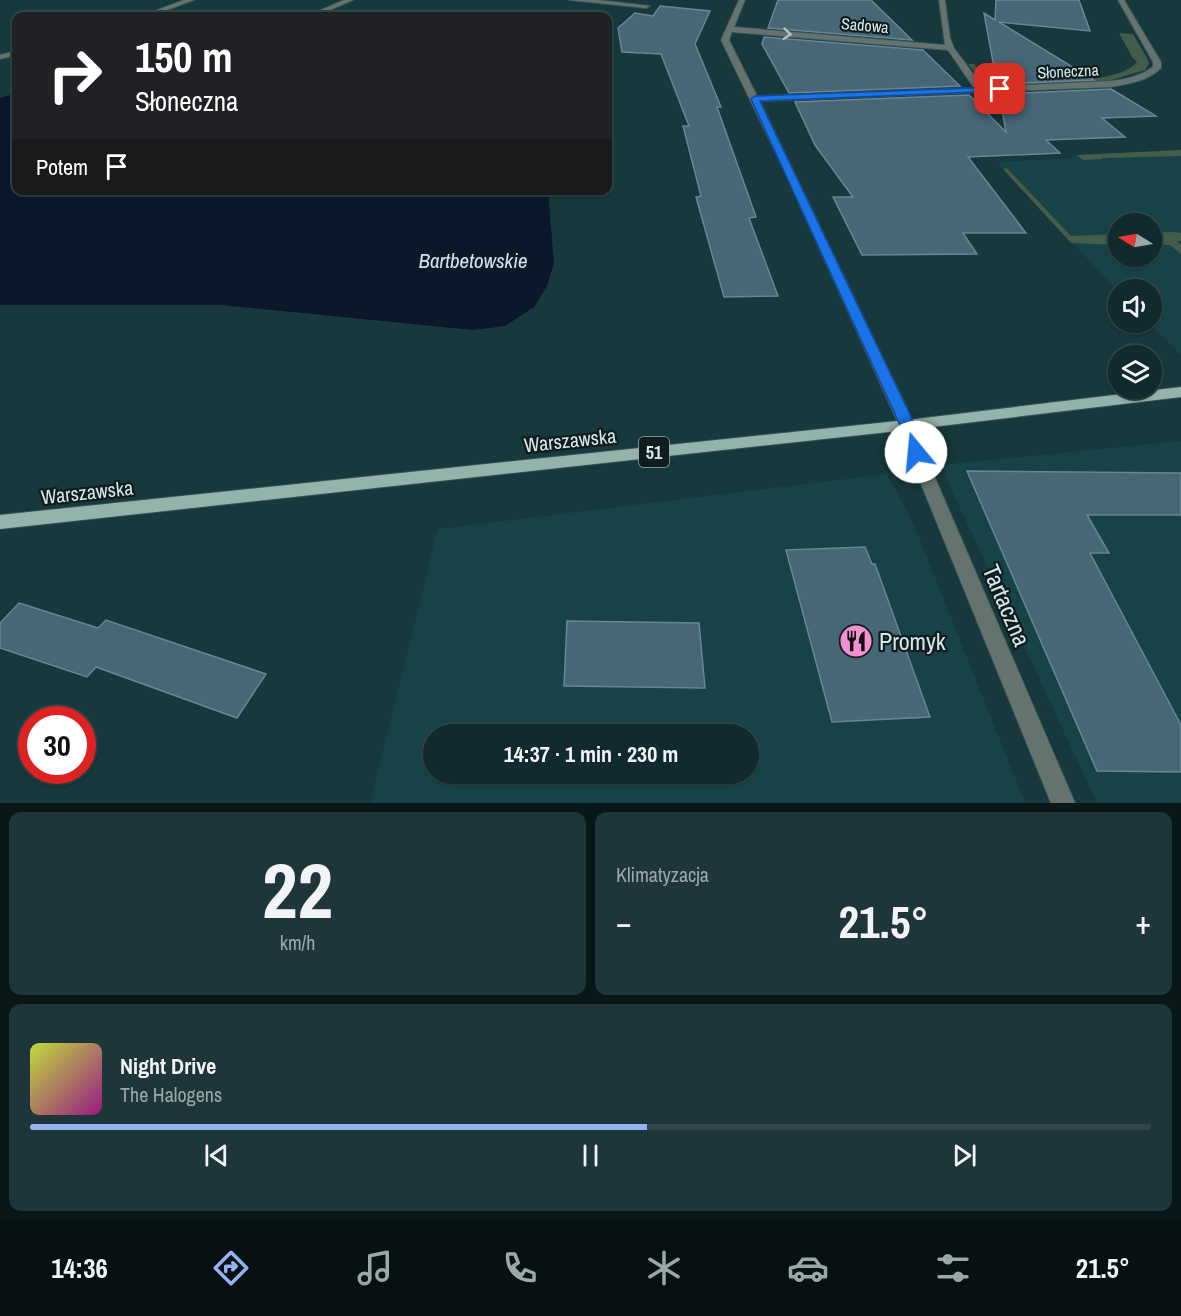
<!DOCTYPE html>
<html lang="pl">
<head>
<meta charset="utf-8">
<style>
	:root { --surface:#112a2d; --page:#1e3639; --text:#f1f3f6; --muted:#9ca7aa; --line:#304649; --accent:#95b2f1 }
	body { margin:0; font-family:"Archivo Narrow",sans-serif; background:var(--page); color:var(--text); height:100vh; display:flex; flex-direction:column; font-size:22px; white-space:nowrap }
	* { box-sizing:border-box; margin:0 }
	p { font-size:20px; color:var(--muted) }
	.icon { flex:none; width:33px; height:33px; fill:none; stroke:currentColor; stroke-width:2; stroke-linecap:round; stroke-linejoin:round }
	.map { position:relative; height:803px; overflow:hidden }
	.drawer { display:flex; flex-direction:column; gap:9px; padding:9px; background:#091719; flex:1 }
	.drawer>* { flex:none }
	.top-card { position:absolute; left:12px; top:12px; width:600px; height:183px; border-radius:12px; box-shadow:0 2px 4px #0004,0 0 0 2px var(--line); background:#202124; color:#fff; overflow:hidden }
	.needle { width:39px; rotate:281deg }
	.buttons { position:absolute; left:1108px; top:213px; display:grid; gap:12px }
	.buttons a { display:grid; place-items:center; width:54px; height:54px; border-radius:50%; background:var(--surface); box-shadow:0 2px 4px #0004,0 0 0 2px var(--line); font-size:30px }
	.speed { position:absolute; left:18px; top:706px; display:flex; gap:12px; font-size:30px; font-weight:700; text-align:center }
	.speed>* { display:grid; place-content:center; width:78px; height:78px; border-radius:50%; background:var(--surface); box-shadow:0 2px 4px #0004,0 0 0 2px var(--line); line-height:1 }
	.speed .limit { border:9px solid #d22; background:#fff; color:#111 }
	.pin { position:absolute; display:grid; place-items:center; width:51px; height:51px; color:#fff; margin:-26px; border-radius:12px; box-shadow:0 3px 9px #0006 }
	.me { position:absolute; width:66px; margin:-33px; rotate:343deg; stroke-linejoin:round; filter:drop-shadow(0 0 4px #0008) }
	.turn { display:flex; align-items:center; gap:21px; height:126px; padding:0 24px; font-size:27px }
	.turn .icon { width:78px; height:78px; stroke-width:2.5 }
	.turn b { display:block; font-size:42px; line-height:51px }
	.then { display:flex; align-items:center; height:57px; padding:0 24px; background:#0003; gap:12px; font-size:22px }
	.big { font-size:45px; font-weight:700; line-height:1.1 }
	.drawer .card { flex:1; display:flex; flex-direction:column; justify-content:center; gap:9px; min-width:0; padding:0 21px; border-radius:12px; background:var(--page) }
	.drawer .dial { align-items:center; gap:0 }
	.dial b { font-size:78px; line-height:1 }
	.song { display:flex; align-items:center; gap:18px }
	.cover { width:72px; height:72px; border-radius:9px; background:linear-gradient(135deg,hsl(70 70% 55%),hsl(310 70% 35%)) }
	.played { height:6px; border-radius:3px; background:linear-gradient(90deg,var(--accent) 55%,var(--line) 55%) }
	.keys { display:flex; justify-content:space-around; direction:ltr }
	.heat { display:flex; justify-content:space-between; align-items:center; font-size:33px; direction:ltr }
	.drawer .tiles { flex:1; display:grid; gap:9px; grid-template-columns:1fr 1fr }
	.card:last-child { grid-column:span 2 }
	.trip { position:absolute; left:423px; top:724px; width:336px; height:60px; border-radius:30px; background:var(--surface); box-shadow:0 2px 4px #0004,0 0 0 2px var(--line); font-weight:700; line-height:60px; text-align:center }
	.menu { display:flex; height:96px; justify-content:space-around; align-items:center; background:#071112; color:var(--muted) }
	.menu .icon { width:42px; height:42px }
	.menu .on { color:var(--accent) }
	.menu b { font-size:27px; color:var(--text) }
	.map>svg:first-child { display:block }
	.built { fill:#174348; fill-rule:evenodd }
	.green { fill:#445c49 }
	.water { fill:#0b182c }
	.building { fill:#476676; stroke:#6a8594; stroke-width:1.5 }
	.lines { fill:none; stroke-linecap:round; stroke-linejoin:round }
	.minor-casing { stroke:#355458; stroke-width:2 }
	.major-casing { stroke:#355458; stroke-width:2 }
	.minor { fill:#65736f; fill-rule:evenodd }
	.major { fill:#96b3ab; fill-rule:evenodd }
	.oneway { stroke:#b3c4c4 }
	.route { fill:#1a73e8; stroke:#114b97; stroke-width:1.5 }
	.labels { text-anchor:middle; dominant-baseline:central; stroke-width:4.5; stroke-linejoin:round; paint-order:stroke }
	.far-street-label { font-size:16px; fill:#d5e7e9; stroke:#0f1d1e }
	.shield { fill:#0f1d1e; stroke:#9aaaac; stroke-width:1.5 }
	.shield-label { font-size:18px; font-weight:bold; fill:#d5e7e9 }
	.street-label { font-size:20px; fill:#d5e7e9; stroke:#0f1d1e }
	.water-label { font-size:21px; font-style:italic; fill:#cde0fd; stroke:#0f1d1e }
	.near-street-label { font-size:24px; fill:#d5e7e9; stroke:#0f1d1e }
	.near-poi-label { font-size:24px; fill:#d5e7e9; stroke:#0f1d1e; text-anchor:start }
</style>
</head>
<body>
<div class="map">
<svg width="1181" height="803" viewBox="0 0 1181 803">
	<rect width="100%" height="100%" fill="#17383c"/>
	<g class="built">
		<path d="M1181 150V355L1149 323 1152 322V290H1119V292L1021 189 997 162 1075 158 1073 155ZM1119 224H1152V256H1119Z"/>
		<path d="M1181 441V803H1097L940 465Z"/>
		<path d="M887 474 913 523 1025 803H370L438 529ZM434 735H748V774H434Z"/>
	</g>
	<g class="green">
		<path d="M1119 33 1133 34 1148 60 1149 63 1145 70 1108 81 996 86 982 81 968 64H974L990 82C1023 81 1118 87 1137 62L1132 57Z"/>
		<path d="M1181 150V156L1102 158 1103 159 1083 160 1077 155Z"/>
		<path d="M1007 168 1071 236 1119 234V245L1071 243 1003 169Z"/>
		<path d="M1173 232 1181 233V241H1177L1181 245V254L1170 245H1152V233Z"/>
	</g>
	<path class="water" d="M16 93V190L548 191 554 263 547 286 534 307 505 326 473 330 220 305H0V98Z"/>
	<g class="building">
		<path d="M778 0H871L912 40 768 28Z"/>
		<path d="M996 0H1079L1090 31 999 22 1094 80 997 84 984 13 995 20Z"/>
		<path d="M660 6 710 11 695 44 721 107H717L756 217 749 218 778 296 724 297 696 197 701 196 683 126H689L661 54 622 52 618 28 635 13 653 16Z"/>
		<path d="M764 37 923 50 960 86 789 93 762 44Z"/>
		<path d="M1111 89 1156 116 1102 118 1125 137 1046 140 1060 153 968 157 1026 233H963L977 254 862 255 833 197H853L815 145 795 102 969 95 1006 132 999 94Z"/>
		<path d="M967 471 1181 473V515H1087L1109 553H1090L1181 725V772L1097 771Z"/>
		<path d="M865 547 872 564H875L930 717 832 722 786 550Z"/>
		<path d="M19 603 98 628 106 620 266 674 237 718 96 667 87 677 0 648V623Z"/>
		<path d="M567 621 699 623 705 688 564 686Z"/>
	</g>
	<g class="lines">
		<g class="minor-casing">
			<g id="minor">
				<path d="M184 0H194L151 16H141Z"/>
				<path d="M344 0H353L316 16H307Z"/>
				<path d="M569 0H598L650 6 646 8Z"/>
				<path d="M739 0H745L734 27 945 45 939 0H945L950 38 954 48 983 87 1111 81C1127 79 1140 76 1153 67V62L1118 0H1124L1161 62V68C1148 81 1129 84 1111 87L760 101 915 425 924 452 1075 803H1051L908 452 899 425 784 170 721 40ZM732 32 948 50 974 88 757 96 729 40Z"/>
				<path d="M16 51V55L0 59V55Z"/>
			</g>
		</g>
		<g class="major-casing">
			<path id="major" d="M1181 387V397L907 430 0 529V515L907 420Z"/>
		</g>
		<use href="#minor" class="minor"/>
		<use href="#major" class="major"/>
	</g>
	<defs><path id="oneway-chevron" d="M-2-3.5L2.5 0L-2 3.5" fill="none" stroke-width="1.6" stroke-linecap="round" stroke-linejoin="round" transform="scale(1.5)"/></defs>
	<use class="oneway" href="#oneway-chevron" transform="translate(787 34) rotate(5)"/>
	<path class="route" d="M1000 87H1003V91L760 101 915 425 923 452 916 457 908 452 900 425 751 99 755 96Z"/>
	<defs>
		<g id="restaurant-disc" transform="scale(1.725)"><circle r="9.5" fill="#f591d3" stroke="#0f1d1e"/><path d="M-5-6h1v4h1v-4h1v4h1v-4h1v5L-1.5 .5V6h-2V.5L-5-1ZM5-6V6H3V1.5H1.5Q1.5-4 5-6Z" fill="#111"/></g>
	</defs>
	<g fill-rule="evenodd">
		<use href="#restaurant-disc" x="856" y="641"/>
	</g>
	<g class="labels">
		<g class="far-street-label">
			<text transform="translate(865 25) rotate(5)">Sadowa</text>
			<text transform="translate(1068 71) rotate(-3)">Słoneczna</text>
		</g>
		<rect class="shield" x="639" y="437" width="30" height="30" rx="4.5"/>
		<g class="shield-label">
			<text x="654" y="452">51</text>
		</g>
		<g class="street-label">
			<text transform="translate(570 440) rotate(-6)">Warszawska</text>
			<text transform="translate(87 492) rotate(-6)">Warszawska</text>
		</g>
		<g class="water-label">
			<text x="473" y="260">Bartbetowskie</text>
		</g>
		<g class="near-street-label">
			<text transform="translate(1007 605) rotate(67)">Tartaczna</text>
		</g>
		<g class="near-poi-label">
			<text x="879" y="641">Promyk</text>
		</g>
	</g>
</svg>
<div class="buttons">
<a><svg class="needle" viewBox="-14 -14 28 28"><path d="M0-13l5 13h-10z" fill="#e53935"/><path d="M0 13l5-13h-10z" fill="#9ca7aa"/></svg></a>
<a><svg class="icon" aria-label="sound" viewBox="0 0 24 24"><path d="M4 9h4l5-4v14l-5-4H4zM17 9q2 3 0 6"/></svg></a>
<a><svg class="icon" aria-label="layers" viewBox="0 0 24 24"><path d="M12 4l9 5-9 5-9-5zM3 14l9 5 9-5"/></svg></a>
</div>
<div class="speed"><div class="limit">30</div></div>
<div class="pin" style="left:1000px;top:89px;background:#d93025"><svg class="icon" aria-label="arrive" viewBox="0 0 24 24"><path d="M6 21V4h12l-3 4 3 4H6"/></svg></div>
<svg class="me" style="left:916px;top:452px" viewBox="-20 -20 40 40"><circle r="19" fill="#fff"/><path d="M0-13L10 11 0 6-10 11z" fill="#1a73e8"/></svg>
<div class="trip">14:37 · 1 min · 230 m</div>
<div class="top-card">
<div class="turn"><svg class="icon" aria-label="right" viewBox="0 0 24 24"><path d="M7 20v-9h11M14 6l5 5-5 5"/></svg><div><b>150 m</b>Słoneczna</div></div>
<div class="then">Potem<svg class="icon" aria-label="arrive" viewBox="0 0 24 24"><path d="M6 21V4h12l-3 4 3 4H6"/></svg></div>
</div>
</div>
<section class="drawer">
<div class="tiles">
<div class="card dial"><b>22</b><p>km/h</p></div>
<div class="card"><p>Klimatyzacja</p>
<div class="heat"><a>−</a><b class="big">21.5°</b><a>+</a></div>
</div>
<div class="card">
<div class="song"><i class="cover"></i><div><b>Night Drive</b><p>The Halogens</p></div></div>
<div class="played"></div>
<div class="keys"><svg class="icon" aria-label="previous" viewBox="0 0 24 24"><path d="M18 5L8 12l10 7zM5 5v14"/></svg><svg class="icon" aria-label="pause" viewBox="0 0 24 24"><path d="M8 5v14M16 5v14"/></svg><svg class="icon" aria-label="next" viewBox="0 0 24 24"><path d="M6 5l10 7-10 7zM19 5v14"/></svg></div>
</div>
</div>
</section>
<nav class="menu">
<b>14:36</b>
<svg class="icon on" aria-label="directions" viewBox="0 0 24 24"><path d="M12 3l9 9-9 9-9-9zM9 14v-3h6M13 9l2 2-2 2"/></svg>
<svg class="icon" aria-label="music" viewBox="0 0 24 24"><path d="M9 18V5l10-2v13"/><circle cx="6" cy="18" r="3"/><circle cx="16" cy="16" r="3"/></svg>
<svg class="icon" aria-label="phone" viewBox="0 0 24 24"><path d="M5 4h4l2 5-3 2q2 4 5 5l2-3 5 2v4C11 20 4 13 5 4z"/></svg>
<svg class="icon" aria-label="climate" viewBox="0 0 24 24"><path d="M12 3v18M4 7l16 10M4 17L20 7"/></svg>
<svg class="icon" aria-label="car" viewBox="0 0 24 24"><path d="M5 17H2v-5l4-1 3-4h7l3 4 3 1v5h-3M9 17h6M6 11h13"/><circle cx="7" cy="17" r="2"/><circle cx="17" cy="17" r="2"/></svg>
<svg class="icon" aria-label="filters" viewBox="0 0 24 24"><path d="M4 7h16M4 17h16"/><circle cx="9" cy="7" r="2"/><circle cx="15" cy="17" r="2"/></svg>
<b>21.5°</b>
</nav>
</body>
</html>
